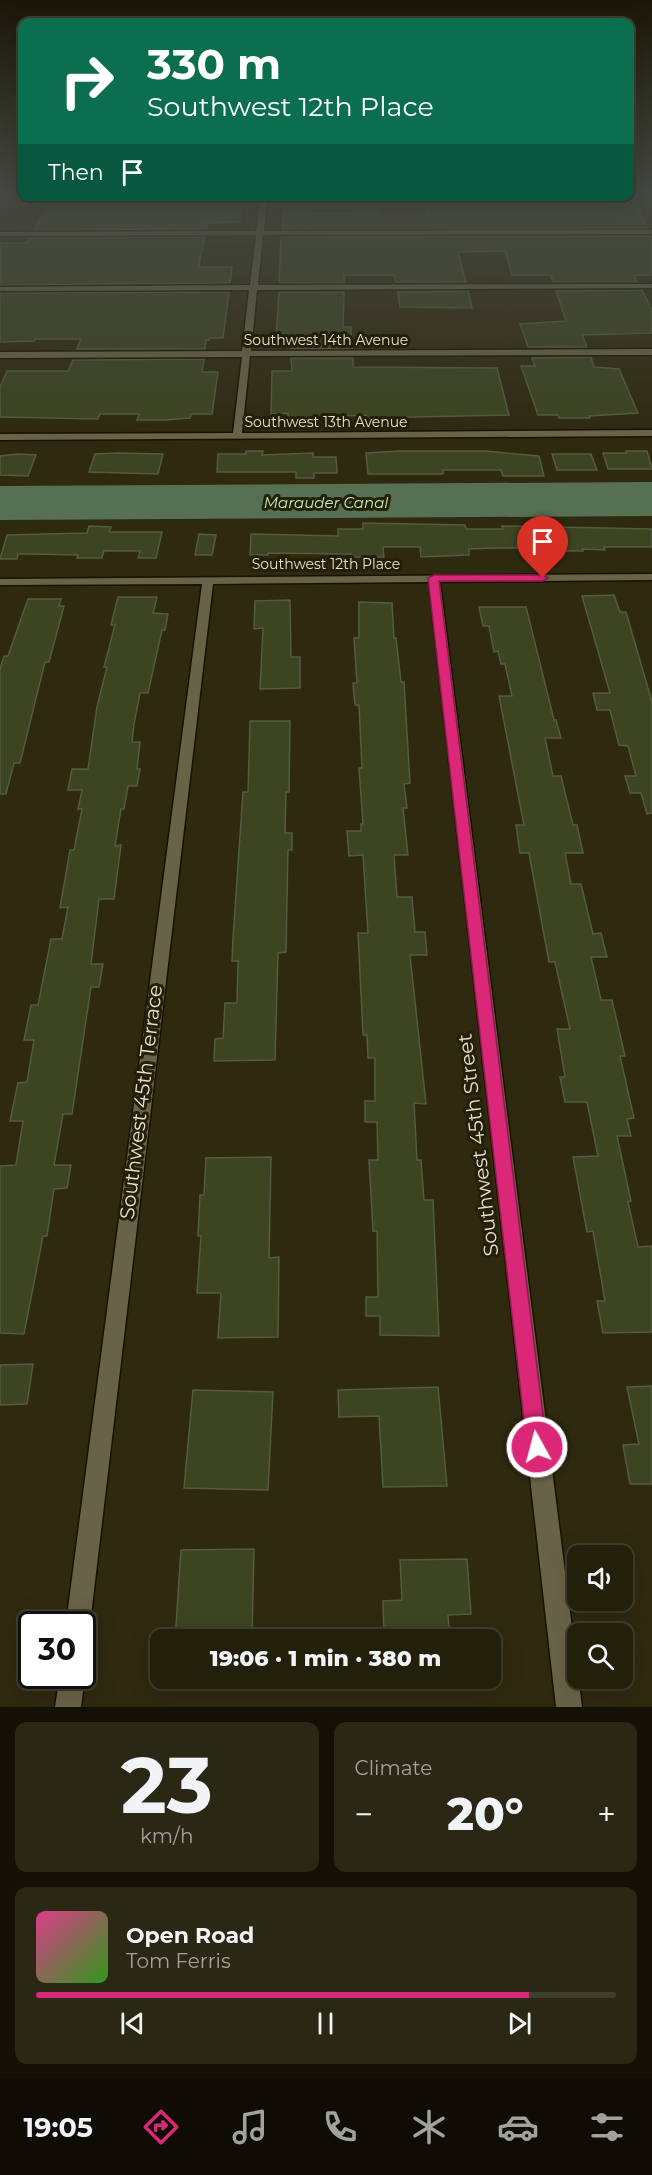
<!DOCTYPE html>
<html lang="en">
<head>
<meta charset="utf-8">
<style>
	:root { --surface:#221f0b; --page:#2a2714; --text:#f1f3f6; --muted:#a2a29d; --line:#3f3d2c; --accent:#db2777 }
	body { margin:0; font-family:Montserrat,sans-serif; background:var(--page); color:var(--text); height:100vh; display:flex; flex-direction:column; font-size:22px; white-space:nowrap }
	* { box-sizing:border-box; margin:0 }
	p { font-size:20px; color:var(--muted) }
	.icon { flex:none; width:33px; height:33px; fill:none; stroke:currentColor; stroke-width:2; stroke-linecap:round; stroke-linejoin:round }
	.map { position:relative; height:1707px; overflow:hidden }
	.panel { display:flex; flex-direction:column; gap:15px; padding:15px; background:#131106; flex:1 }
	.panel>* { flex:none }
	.top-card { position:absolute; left:18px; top:18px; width:616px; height:183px; border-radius:12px; box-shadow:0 6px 24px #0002,0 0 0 2px var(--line); background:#0b6e4f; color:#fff; overflow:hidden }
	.buttons { position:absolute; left:567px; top:1545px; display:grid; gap:12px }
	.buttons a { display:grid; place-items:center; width:66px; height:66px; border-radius:12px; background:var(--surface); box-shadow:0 6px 24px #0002,0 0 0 2px var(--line); font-size:30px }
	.speed { position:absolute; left:18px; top:1611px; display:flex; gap:12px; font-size:30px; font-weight:700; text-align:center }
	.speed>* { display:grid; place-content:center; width:78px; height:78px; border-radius:50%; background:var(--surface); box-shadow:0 6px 24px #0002,0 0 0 2px var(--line); line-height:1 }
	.speed .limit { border:3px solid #111; border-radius:9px; background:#fff; color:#111 }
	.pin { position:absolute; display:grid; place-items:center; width:51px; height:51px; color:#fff; margin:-62px -26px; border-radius:50% 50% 50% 0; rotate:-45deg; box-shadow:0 0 6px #0007 }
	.pin .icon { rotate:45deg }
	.me { position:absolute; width:66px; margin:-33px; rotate:353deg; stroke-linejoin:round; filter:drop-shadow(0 0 4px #0008) }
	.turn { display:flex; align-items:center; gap:21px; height:126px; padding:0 30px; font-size:27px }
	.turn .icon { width:78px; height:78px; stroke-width:2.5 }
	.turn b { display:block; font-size:42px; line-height:51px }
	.then { display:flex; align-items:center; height:57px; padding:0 30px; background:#0003; gap:12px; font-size:22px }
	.big { font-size:45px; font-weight:800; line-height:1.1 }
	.panel .tile { flex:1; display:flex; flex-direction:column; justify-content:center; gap:9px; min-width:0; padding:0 21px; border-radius:12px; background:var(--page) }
	.panel .dial { align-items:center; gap:0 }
	.dial b { font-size:78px; line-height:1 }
	.song { display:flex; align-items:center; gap:18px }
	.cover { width:72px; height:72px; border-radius:9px; background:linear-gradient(135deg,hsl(330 70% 55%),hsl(110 70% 35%)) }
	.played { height:6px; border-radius:3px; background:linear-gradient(90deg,var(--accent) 85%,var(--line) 85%) }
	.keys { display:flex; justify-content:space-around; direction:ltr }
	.heat { display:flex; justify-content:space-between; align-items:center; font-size:33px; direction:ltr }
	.panel .tiles { flex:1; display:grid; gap:15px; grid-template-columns:1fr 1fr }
	.tile:last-child { grid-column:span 2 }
	.trip { position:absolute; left:150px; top:1629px; width:351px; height:60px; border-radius:12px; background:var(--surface); box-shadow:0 6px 24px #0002,0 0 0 2px var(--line); font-weight:800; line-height:60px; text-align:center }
	.menu { display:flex; height:96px; justify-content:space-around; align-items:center; background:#0e0c04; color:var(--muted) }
	.menu .icon { width:42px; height:42px }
	.menu .current { color:var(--accent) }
	.menu b { font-size:27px; color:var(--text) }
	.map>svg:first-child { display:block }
	.water { fill:#557052 }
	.building { fill:#3c4421; stroke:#545b41; stroke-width:1.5 }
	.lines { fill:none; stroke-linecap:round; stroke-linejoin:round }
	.street-casing { stroke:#161200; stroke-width:3 }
	.street { fill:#686348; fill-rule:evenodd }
	.route { fill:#db2777; stroke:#8e194d; stroke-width:1.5 }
	.labels { text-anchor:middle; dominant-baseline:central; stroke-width:6; stroke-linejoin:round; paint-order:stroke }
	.far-street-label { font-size:14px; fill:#e4e1d2; stroke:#241f06 }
	.far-water-label { font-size:15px; font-style:italic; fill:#bfeeba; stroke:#241f06 }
	.near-street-label { font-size:20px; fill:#e4e1d2; stroke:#241f06 }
</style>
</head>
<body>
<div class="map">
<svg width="652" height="1707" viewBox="0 0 652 1707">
	<rect width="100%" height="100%" fill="#2e290f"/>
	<path class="water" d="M652 482V516L0 520V486Z"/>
	<g class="building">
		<path d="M53 196H242L240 222 207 223 206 229 35 230Z"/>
		<path d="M285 196H311V213H352L353 196H377L378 214H428L424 196H632L647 228 282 229Z"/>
		<path d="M651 236 652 275H634L637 282H553L551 275H512L505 251 458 252 466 282H396L394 275H344V283H279L281 237Z"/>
		<path d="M204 237 199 267H232L230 283 0 285V243H27L30 238Z"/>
		<path d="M642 290 652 310V333L582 335 587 347H528L520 324 566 321 556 291Z"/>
		<path d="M468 291 472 308 400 307 398 292Z"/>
		<path d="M229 292 223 338H210L209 340H206L205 349H77L81 339H35L34 341 0 342V293Z"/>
		<path d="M279 292H344L343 327H351L352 348 291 349V337H276Z"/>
		<path d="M591 357 594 367 619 369 638 413 589 416 590 418H559L558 415H538L521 366H535L532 358Z"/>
		<path d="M291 358H353V367L497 368 509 415 366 418V415L288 419V413L271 414 272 371H292Z"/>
		<path d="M204 359 202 372H218L212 414H191L190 418 165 420H137L139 414H100L98 419 0 417V387L7 371H68L73 360Z"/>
		<path d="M246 451H263L262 455 313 453V457H336L337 473H314V478H296V472H217L218 454H246Z"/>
		<path d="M400 451H485L539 456 544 476H503L501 470H443V474H368L366 453Z"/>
		<path d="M626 451H647L652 469H608L603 453H627Z"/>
		<path d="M118 453 163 454 158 474 89 472 95 454Z"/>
		<path d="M18 454 36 455 28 476 0 475V456Z"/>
		<path d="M552 454H591L597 470H557Z"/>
		<path d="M363 523 465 525 466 529H503L502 526 652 529V547H604L605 550 582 549 583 551H552L553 554H534L533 548H495L469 549V555L421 557 420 547H383L384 557H351V554L268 553V555H250L251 534 338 536V529H363Z"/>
		<path d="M89 526 111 527 109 532H162L156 558H138L140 551H104L102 558H77L78 555 32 554H18L17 559H0L7 535 87 533Z"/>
		<path d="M199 534 216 535 212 555H195Z"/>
		<path d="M614 595 620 612H626L652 702V813L647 814 641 793H630L625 776H636L628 746 619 745 610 710H597L593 693H610L582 596Z"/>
		<path d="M118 597H157L153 613 168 614 165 630H162L148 693H140L134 724 132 742H140L137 769H140L137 786H128L124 809H121L115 846 121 845 114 899H99L91 964H103L99 987H91L72 1114H63L54 1165H71L67 1188 54 1189 47 1236H43L24 1334 0 1333V1166L16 1165 23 1121H10L18 1083 27 1082 34 1040H24L31 1005H38L51 939H62L68 907 60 908 70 850H74L82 809H78L82 790H68L72 769H88L97 707 107 667H104L115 625H111Z"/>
		<path d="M28 599H61L59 606H64L49 662H45L20 763H14L6 794H0V669L4 656H8Z"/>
		<path d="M290 600 291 657H300V688L260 689 263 628 254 629 255 601Z"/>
		<path d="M359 602 392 603 394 638H396L401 682H404L410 783 404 784 407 808H403L408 855H394L397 897H412L415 932H425L427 955H410L426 1104 414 1103 417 1160H421L424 1200H433L439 1336 380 1335V1316H366V1297H378L377 1231H373L369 1160H378L377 1122H365V1101H375V1058H368L367 1035H363L358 933H368L363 855 349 856 347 831H361V824H363L359 768H362L359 705H355L353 683H357L354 638H359Z"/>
		<path d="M479 607H526L554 720H556L561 738H545L553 776H561L573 825H577L583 853H565L571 884H581L593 934 601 933 607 957H591L601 1000H612L625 1056H620L634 1118 627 1119 631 1136H617L631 1201 628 1202 638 1247 652 1246V1332L603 1333 597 1301H605L593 1231 587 1232 573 1157 598 1156 587 1102H565L560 1077H565L557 1029H570L555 962H549L529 853H520L516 825H524L499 696H512L505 664H501L498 651 494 652 489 626H483Z"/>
		<path d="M250 721H290L289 792H286L285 833H292V850H288L286 952 278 953 275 1060 214 1061 215 1039 223 1038 225 1003H237L238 961H232L233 938 243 792H248Z"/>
		<path d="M271 1157 269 1258 279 1257 278 1337 218 1338 221 1293H197L201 1236H198L200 1195H204L206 1158Z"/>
		<path d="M33 1364 27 1404 0 1405V1365Z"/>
		<path d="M652 1386V1484H630L623 1445 639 1444 627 1387Z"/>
		<path d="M438 1387 447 1486 383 1487 379 1416 339 1417 338 1390Z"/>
		<path d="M193 1390 273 1392 268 1490 184 1488Z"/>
		<path d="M254 1549 252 1640H175L181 1550Z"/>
		<path d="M467 1559 471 1614 448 1615 450 1640H384L383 1601 402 1600 400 1560Z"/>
	</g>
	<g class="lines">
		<g class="street-casing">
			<g id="street">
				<path d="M648 195H652V199L650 198Z"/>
				<path d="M261 196H267L264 231 652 230V234L263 235 258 285 652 284V288L257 290 251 351 652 349V355L250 356 242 433 652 430V436L0 440V434L233 433 242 357 0 358V352L242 351 249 290 0 291V287L250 285 256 235 0 236V232L256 231Z"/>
				<path d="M652 574V580L440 582 582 1707H556L429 582 213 584 90 1624 87 1633 82 1634V1624H66L202 584 0 585V579Z"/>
				<path d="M82 1671 85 1676 81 1707H55L60 1676H82Z"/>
			</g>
		</g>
		<use href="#street" class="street"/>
	</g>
	<linearGradient id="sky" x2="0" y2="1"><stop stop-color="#191708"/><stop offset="0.45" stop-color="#464942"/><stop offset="1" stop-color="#464942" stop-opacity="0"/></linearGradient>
	<rect width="652" height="434" fill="url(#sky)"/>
	<path class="route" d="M434 575H543L548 578 543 581H439L547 1447 544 1454 537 1457 530 1454 527 1447 428 578Z"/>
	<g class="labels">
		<g class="far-street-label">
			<text x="326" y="340">Southwest 14th Avenue</text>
			<text x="326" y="422">Southwest 13th Avenue</text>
			<text x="326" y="564">Southwest 12th Place</text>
		</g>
		<g class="far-water-label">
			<text x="326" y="502">Marauder Canal</text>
		</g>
		<g class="near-street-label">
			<text transform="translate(141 1102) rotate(-83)">Southwest 45th Terrace</text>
			<text transform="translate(478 1145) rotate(-97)">Southwest 45th Street</text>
		</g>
	</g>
</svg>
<div class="buttons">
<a><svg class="icon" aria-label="sound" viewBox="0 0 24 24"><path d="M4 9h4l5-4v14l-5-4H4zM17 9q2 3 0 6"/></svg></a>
<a><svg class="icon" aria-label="search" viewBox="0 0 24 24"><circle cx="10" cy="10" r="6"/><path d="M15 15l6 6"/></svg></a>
</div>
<div class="speed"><div class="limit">30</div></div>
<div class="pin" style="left:543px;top:578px;background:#d93025"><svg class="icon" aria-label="arrive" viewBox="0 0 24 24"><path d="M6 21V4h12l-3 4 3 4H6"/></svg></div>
<svg class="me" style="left:537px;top:1447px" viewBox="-20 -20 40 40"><circle r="17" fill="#db2777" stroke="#fff" stroke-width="3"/><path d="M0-11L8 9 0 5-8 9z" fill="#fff"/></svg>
<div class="trip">19:06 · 1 min · 380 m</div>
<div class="top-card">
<div class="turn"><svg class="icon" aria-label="right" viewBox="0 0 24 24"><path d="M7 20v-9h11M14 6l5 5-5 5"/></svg><div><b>330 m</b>Southwest 12th Place</div></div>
<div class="then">Then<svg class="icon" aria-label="arrive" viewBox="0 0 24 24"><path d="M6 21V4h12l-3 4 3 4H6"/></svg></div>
</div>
</div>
<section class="panel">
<div class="tiles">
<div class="tile dial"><b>23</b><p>km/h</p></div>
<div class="tile"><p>Climate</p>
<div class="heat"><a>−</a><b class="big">20°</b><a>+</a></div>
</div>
<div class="tile">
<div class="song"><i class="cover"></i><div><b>Open Road</b><p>Tom Ferris</p></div></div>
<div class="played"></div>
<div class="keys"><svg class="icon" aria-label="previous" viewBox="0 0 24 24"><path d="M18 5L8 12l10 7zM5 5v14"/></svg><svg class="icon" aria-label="pause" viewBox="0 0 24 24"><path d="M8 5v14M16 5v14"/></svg><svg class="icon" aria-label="next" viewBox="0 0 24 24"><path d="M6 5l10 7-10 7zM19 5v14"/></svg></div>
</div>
</div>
</section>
<nav class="menu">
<b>19:05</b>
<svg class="icon current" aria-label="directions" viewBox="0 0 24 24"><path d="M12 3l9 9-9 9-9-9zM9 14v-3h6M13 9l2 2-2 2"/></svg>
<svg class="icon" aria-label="music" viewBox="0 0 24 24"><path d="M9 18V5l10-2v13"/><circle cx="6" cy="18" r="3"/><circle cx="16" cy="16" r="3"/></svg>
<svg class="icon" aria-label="phone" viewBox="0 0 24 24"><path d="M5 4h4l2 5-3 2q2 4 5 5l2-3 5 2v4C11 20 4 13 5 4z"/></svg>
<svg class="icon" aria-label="climate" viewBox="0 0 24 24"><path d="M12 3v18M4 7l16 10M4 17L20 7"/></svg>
<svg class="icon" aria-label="car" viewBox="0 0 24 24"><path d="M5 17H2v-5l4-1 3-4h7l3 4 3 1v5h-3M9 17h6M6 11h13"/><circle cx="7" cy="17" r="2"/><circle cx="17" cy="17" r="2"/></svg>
<svg class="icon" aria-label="filters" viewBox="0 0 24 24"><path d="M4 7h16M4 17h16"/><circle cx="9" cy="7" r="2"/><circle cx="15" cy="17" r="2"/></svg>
</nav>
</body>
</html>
